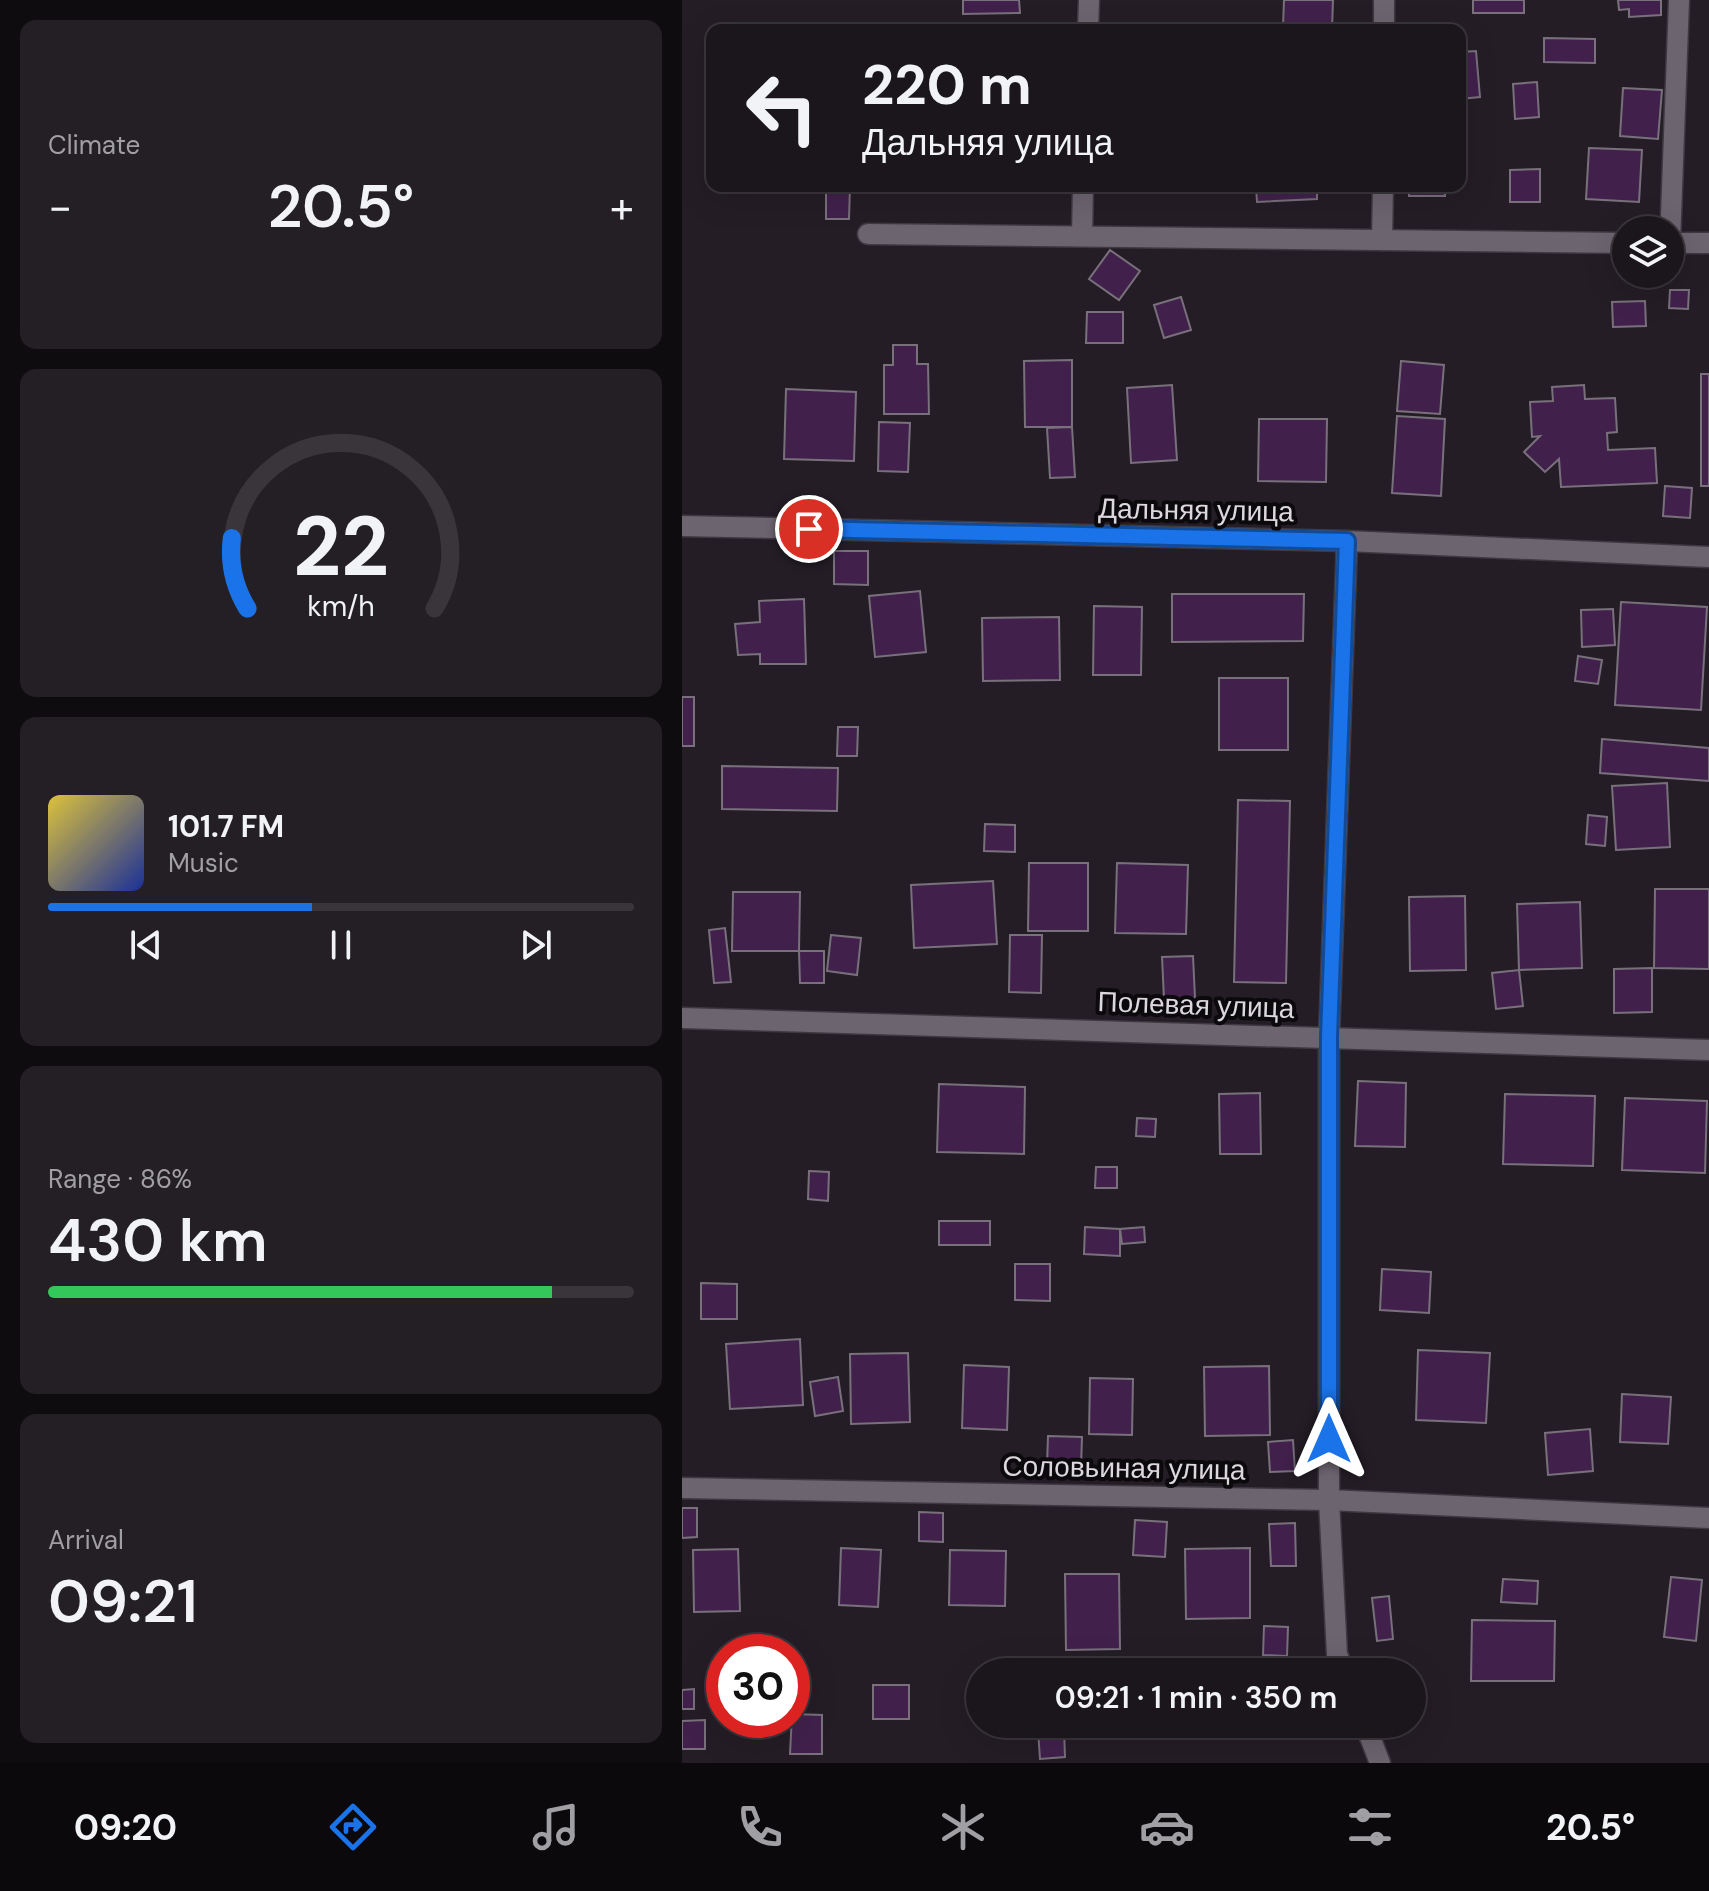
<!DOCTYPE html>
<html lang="en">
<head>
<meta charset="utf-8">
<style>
	:root { --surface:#1b161c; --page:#241f25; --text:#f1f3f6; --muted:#a09fa3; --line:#39353b; --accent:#1a73e8 }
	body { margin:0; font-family:"DM Sans",sans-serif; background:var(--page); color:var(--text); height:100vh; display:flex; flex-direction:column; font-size:30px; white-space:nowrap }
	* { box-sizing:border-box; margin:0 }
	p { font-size:26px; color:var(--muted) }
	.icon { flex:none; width:44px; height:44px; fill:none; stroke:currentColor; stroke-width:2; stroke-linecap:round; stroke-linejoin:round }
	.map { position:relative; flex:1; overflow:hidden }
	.details { display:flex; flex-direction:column; gap:20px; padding:20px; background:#0f0c0f; width:682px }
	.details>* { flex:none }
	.hud { position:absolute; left:24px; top:24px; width:760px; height:168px; border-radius:16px; box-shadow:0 8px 32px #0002,0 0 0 2px var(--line); background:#1b161c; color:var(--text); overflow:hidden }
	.fabs { position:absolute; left:930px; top:216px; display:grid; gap:16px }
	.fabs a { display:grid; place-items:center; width:72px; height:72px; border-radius:50%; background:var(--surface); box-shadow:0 8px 32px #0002,0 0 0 2px var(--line); font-size:40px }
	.speed { position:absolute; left:24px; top:1634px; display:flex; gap:16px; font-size:40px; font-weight:700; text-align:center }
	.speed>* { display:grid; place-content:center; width:104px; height:104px; border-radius:50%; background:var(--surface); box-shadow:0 8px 32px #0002,0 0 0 2px var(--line); line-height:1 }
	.speed .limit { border:12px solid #d22; background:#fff; color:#111 }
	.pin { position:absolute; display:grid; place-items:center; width:68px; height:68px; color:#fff; margin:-34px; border:4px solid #fff; border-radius:50%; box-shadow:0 2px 8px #0007 }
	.me { position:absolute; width:88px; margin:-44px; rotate:0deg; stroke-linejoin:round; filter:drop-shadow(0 0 6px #0008) }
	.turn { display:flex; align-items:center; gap:28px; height:168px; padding:0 24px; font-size:36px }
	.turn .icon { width:104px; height:104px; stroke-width:2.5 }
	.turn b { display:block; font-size:56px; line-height:68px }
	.big { font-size:60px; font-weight:600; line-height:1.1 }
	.details .tile { flex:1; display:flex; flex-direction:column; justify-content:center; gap:12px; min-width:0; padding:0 28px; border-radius:16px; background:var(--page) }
	.details .dial { align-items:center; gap:0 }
	.dial svg { height:208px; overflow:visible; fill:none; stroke:var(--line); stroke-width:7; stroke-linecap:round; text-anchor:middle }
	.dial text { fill:var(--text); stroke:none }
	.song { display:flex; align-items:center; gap:24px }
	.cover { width:96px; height:96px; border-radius:12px; background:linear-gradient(135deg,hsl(50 70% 55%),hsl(230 70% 35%)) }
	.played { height:8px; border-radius:4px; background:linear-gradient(90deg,var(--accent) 45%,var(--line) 45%) }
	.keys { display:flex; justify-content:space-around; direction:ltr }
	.heat { display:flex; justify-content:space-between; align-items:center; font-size:44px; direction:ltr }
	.charge { height:12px; border-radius:6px; background:linear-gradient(90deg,#34c759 86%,var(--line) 0) }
	.trip { position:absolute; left:284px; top:1658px; width:460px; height:80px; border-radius:40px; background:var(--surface); box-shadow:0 8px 32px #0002,0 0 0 2px var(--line); font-weight:600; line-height:80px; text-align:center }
	.tabs { display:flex; height:128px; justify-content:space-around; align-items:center; background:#0b090b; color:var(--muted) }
	.tabs .icon { width:56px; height:56px }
	.tabs .active { color:var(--accent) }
	.tabs b { font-size:36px; color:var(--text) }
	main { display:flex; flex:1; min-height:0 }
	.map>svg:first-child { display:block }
	.building { fill:#41214c; stroke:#78707b; stroke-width:2 }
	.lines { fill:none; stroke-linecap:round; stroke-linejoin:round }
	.street-casing { stroke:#3e3940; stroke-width:23 }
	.street { stroke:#6c646f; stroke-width:20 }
	.route-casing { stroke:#114b97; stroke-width:20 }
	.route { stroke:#1a73e8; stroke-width:14 }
	.labels { text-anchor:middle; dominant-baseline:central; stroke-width:8; stroke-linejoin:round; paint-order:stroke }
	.street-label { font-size:28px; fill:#dbd7dd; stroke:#0b090c }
</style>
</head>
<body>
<main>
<section class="details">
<div class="tile"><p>Climate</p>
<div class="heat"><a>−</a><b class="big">20.5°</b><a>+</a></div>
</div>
<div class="tile dial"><svg viewBox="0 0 100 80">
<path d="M14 69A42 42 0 1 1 86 69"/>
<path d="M14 69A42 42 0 0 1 8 42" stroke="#1a73e8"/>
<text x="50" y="56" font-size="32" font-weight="700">22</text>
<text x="50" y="72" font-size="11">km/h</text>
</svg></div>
<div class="tile">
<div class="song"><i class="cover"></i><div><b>101.7 FM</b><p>Music</p></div></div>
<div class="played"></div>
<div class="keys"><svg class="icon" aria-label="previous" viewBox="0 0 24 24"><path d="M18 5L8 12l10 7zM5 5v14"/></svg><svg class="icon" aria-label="pause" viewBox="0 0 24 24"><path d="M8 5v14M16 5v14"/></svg><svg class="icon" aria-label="next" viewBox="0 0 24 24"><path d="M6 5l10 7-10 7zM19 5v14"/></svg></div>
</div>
<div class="tile"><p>Range · 86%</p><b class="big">430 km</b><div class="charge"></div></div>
<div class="tile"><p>Arrival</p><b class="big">09:21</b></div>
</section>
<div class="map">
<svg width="1027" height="1763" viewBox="0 0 1027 1763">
	<rect width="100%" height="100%" fill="#241d26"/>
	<g class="building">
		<path d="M281 0H337L338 13 281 14Z"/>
		<path d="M602 0H651L650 29 601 27Z"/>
		<rect x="791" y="0" width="51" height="13"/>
		<path d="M936 0H979V15L947 17V9L937 10Z"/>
		<path d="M862 38 913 39V63L862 62Z"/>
		<path d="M794 51 798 97 778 99V52Z"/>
		<path d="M855 82 857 117 833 119 831 84Z"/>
		<path d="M941 88 980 90 976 139 938 136Z"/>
		<path d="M907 148 960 150 957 202 904 199Z"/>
		<path d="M858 169V202H828V170Z"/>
		<path d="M144 186H168L167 219H144Z"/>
		<path d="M574 186H635V199L575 202Z"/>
		<rect x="727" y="186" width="36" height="10"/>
		<path d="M428 250 458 271 437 300 407 279Z"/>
		<path d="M988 290H1007L1006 309 987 308Z"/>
		<path d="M499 297 509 330 482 338 472 305Z"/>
		<path d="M963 301 964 326 931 327 930 302Z"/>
		<path d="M405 312H441V343H404Z"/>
		<path d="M211 345H235V364H246L247 414H202V365H211Z"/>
		<path d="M390 360V427H343L342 361Z"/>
		<path d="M719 361 762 365 758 414 715 411Z"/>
		<rect x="1019" y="374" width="8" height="112"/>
		<path d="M490 385 495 460 449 463 445 388Z"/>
		<path d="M902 385 903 399 933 398 935 432 925 433 926 450 973 448 975 483 879 487 877 459 863 472 842 452 858 436 850 437 848 402 871 401 870 387Z"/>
		<path d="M104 389 174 392 172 461 102 459Z"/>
		<path d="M715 416 763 419 759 496 710 493Z"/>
		<path d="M577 419H645L644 482 576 481Z"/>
		<path d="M197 422 228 423 226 472 196 471Z"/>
		<path d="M390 427 393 477 368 478 365 428Z"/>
		<path d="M983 486 1010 488 1008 518 981 516Z"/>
		<path d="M152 551H186V585L152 584Z"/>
		<path d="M238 591 244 652 193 657 187 596Z"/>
		<path d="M490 594H622L621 641 490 642Z"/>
		<path d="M122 599 124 664H78V654L56 655 53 624 78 622 77 601Z"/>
		<path d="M939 602 1025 607 1019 710 933 705Z"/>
		<path d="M412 606 460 607 459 675H411Z"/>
		<path d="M931 609 933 645 900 647 899 610Z"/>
		<path d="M377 617 378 680 301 681 300 618Z"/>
		<path d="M896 656 920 660 916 684 893 681Z"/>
		<rect x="537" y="678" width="69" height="72"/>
		<rect x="0" y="697" width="12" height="49"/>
		<path d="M156 727H176L175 756H155Z"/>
		<path d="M920 739 1027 748V781L918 773Z"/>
		<path d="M40 766 156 768 155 811 40 809Z"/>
		<path d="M985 783 988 847 934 850 930 786Z"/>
		<path d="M556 800 608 801 604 983 552 982Z"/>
		<path d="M906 815 925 817 923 846 904 844Z"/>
		<path d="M303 824 333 825V852L302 851Z"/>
		<path d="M347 863H406V931H346Z"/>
		<path d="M435 863 506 865 504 934 433 933Z"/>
		<path d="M311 881 315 944 232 948 229 885Z"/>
		<path d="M973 889H1027V969L972 968Z"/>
		<path d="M51 892H118L117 951H50Z"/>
		<path d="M783 896 784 970 728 971 727 897Z"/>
		<path d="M898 902 900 968 837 970 835 904Z"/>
		<path d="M43 928 49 982 32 983 27 930Z"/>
		<path d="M149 935 179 938 175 975 145 971Z"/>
		<path d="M328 935H360L359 993 327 992Z"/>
		<path d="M117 951H142V983H118Z"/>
		<path d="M511 956 513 998 482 999 480 957Z"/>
		<path d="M970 968V1012L932 1013V969Z"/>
		<path d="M837 970 841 1006 814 1009 810 973Z"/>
		<path d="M676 1081 724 1083 723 1147 673 1146Z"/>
		<path d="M257 1084 343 1087 342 1154 255 1152Z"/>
		<path d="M578 1093 579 1154H538L537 1094Z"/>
		<path d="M823 1094 913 1096 911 1166 821 1164Z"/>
		<path d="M943 1098 1025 1101 1023 1173 940 1170Z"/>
		<path d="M455 1118 474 1119 473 1137 454 1136Z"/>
		<path d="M414 1167H435V1188H413Z"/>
		<path d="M127 1171 147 1172 146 1201 126 1199Z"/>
		<rect x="257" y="1221" width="51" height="24"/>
		<path d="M403 1227 438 1229V1256L402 1254Z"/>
		<path d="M462 1227 463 1242 440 1244 438 1229Z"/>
		<path d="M333 1264H368V1301L333 1300Z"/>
		<path d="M700 1269 749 1272 747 1313 698 1310Z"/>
		<path d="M19 1283 55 1284V1319H19Z"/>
		<path d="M118 1339 121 1405 48 1409 44 1344Z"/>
		<path d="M736 1350 808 1353 804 1423 734 1420Z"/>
		<path d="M226 1353 228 1422 169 1424 168 1354Z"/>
		<path d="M282 1365 327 1367 325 1430 280 1428Z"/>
		<path d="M587 1366 588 1435 523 1436 522 1367Z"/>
		<path d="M156 1377 161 1411 133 1416 128 1382Z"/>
		<path d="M408 1378 451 1379 450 1435 407 1434Z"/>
		<path d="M940 1394 989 1397 986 1444 938 1442Z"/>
		<path d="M908 1429 911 1471 866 1475 863 1433Z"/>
		<path d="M366 1436 400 1437 399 1467 365 1466Z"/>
		<path d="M611 1440 613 1471 588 1472 586 1442Z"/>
		<path d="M0 1508H15V1537L0 1538Z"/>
		<path d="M237 1512 261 1513V1542L237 1541Z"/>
		<path d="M453 1520 485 1522 483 1557 451 1555Z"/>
		<path d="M613 1523 614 1566H589L587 1524Z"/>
		<path d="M159 1548 199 1550 196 1607 157 1605Z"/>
		<path d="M568 1548V1618L504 1619 503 1549Z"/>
		<path d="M56 1549 58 1611 12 1612 11 1550Z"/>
		<path d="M268 1550 324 1551 323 1606 267 1605Z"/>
		<path d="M383 1574H437L438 1649 384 1650Z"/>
		<path d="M989 1577 1020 1580 1014 1641 982 1637Z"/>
		<path d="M821 1579 856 1581 855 1604 819 1602Z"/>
		<path d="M707 1596 711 1639 695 1641 690 1598Z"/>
		<path d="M790 1620 873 1621 872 1681H789Z"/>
		<path d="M582 1626 606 1627 605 1656 581 1655Z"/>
		<rect x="191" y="1685" width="36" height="34"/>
		<path d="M12 1689V1709H0V1690Z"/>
		<path d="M110 1714 140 1715V1754H108Z"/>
		<path d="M23 1720V1749H0V1721Z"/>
		<rect x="434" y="1724" width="29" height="6"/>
		<path d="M382 1729 383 1757 358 1759 356 1730Z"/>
	</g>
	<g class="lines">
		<g class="street-casing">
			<g id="street">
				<path d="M406 30 407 0"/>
				<path d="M702 30V0"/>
				<path d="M186 234 944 243"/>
				<path d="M400 236 401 186"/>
				<path d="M700 240 701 186"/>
				<path d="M988 243 997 0"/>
				<path d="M988 243H1027"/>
				<path d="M0 526 665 541 1027 557"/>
				<path d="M0 1018 1027 1050"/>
				<path d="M0 1488 647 1500 1027 1518"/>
				<path d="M662 1672 655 1654 647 1500V1037L665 541"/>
				<path d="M683 1724 698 1763"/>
			</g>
		</g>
		<use href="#street" class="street"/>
	</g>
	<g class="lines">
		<g class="route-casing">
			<path id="route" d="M127 529 665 541 647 1037V1439"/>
		</g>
		<use href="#route" class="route"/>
	</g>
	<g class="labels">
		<g class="street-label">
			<text transform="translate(514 510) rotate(1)">Дальняя улица</text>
			<text transform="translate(514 1005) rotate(2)">Полевая улица</text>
			<text transform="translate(442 1468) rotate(1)">Соловьиная улица</text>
		</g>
	</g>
</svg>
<div class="fabs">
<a><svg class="icon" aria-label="layers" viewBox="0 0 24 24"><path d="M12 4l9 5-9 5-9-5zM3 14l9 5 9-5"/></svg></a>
</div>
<div class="speed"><div class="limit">30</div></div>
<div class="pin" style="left:127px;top:529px;background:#d93025"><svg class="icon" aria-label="arrive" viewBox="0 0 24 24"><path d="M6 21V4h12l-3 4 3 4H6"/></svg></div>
<svg class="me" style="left:647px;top:1439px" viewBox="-20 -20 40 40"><path d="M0-17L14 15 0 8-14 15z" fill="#1a73e8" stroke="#fff" stroke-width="4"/></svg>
<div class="trip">09:21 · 1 min · 350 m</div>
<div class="hud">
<div class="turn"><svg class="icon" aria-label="left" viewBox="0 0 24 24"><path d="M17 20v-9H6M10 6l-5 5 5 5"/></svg><div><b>220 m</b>Дальняя улица</div></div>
</div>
</div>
</main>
<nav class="tabs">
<b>09:20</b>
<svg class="icon active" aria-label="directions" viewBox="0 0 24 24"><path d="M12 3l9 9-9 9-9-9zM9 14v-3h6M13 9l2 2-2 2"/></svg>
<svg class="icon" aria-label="music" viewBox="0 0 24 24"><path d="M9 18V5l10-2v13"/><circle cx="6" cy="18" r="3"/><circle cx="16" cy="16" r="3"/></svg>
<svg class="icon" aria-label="phone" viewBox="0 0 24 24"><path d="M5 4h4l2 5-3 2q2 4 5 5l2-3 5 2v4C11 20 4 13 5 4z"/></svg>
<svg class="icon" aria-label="climate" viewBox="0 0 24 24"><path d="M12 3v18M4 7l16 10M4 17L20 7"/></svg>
<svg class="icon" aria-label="car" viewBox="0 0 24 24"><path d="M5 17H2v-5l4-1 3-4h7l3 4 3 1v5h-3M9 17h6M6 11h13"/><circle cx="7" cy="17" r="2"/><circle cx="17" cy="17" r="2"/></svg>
<svg class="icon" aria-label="filters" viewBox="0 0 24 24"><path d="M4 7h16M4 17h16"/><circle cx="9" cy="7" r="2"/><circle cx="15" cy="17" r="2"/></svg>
<b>20.5°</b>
</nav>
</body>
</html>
